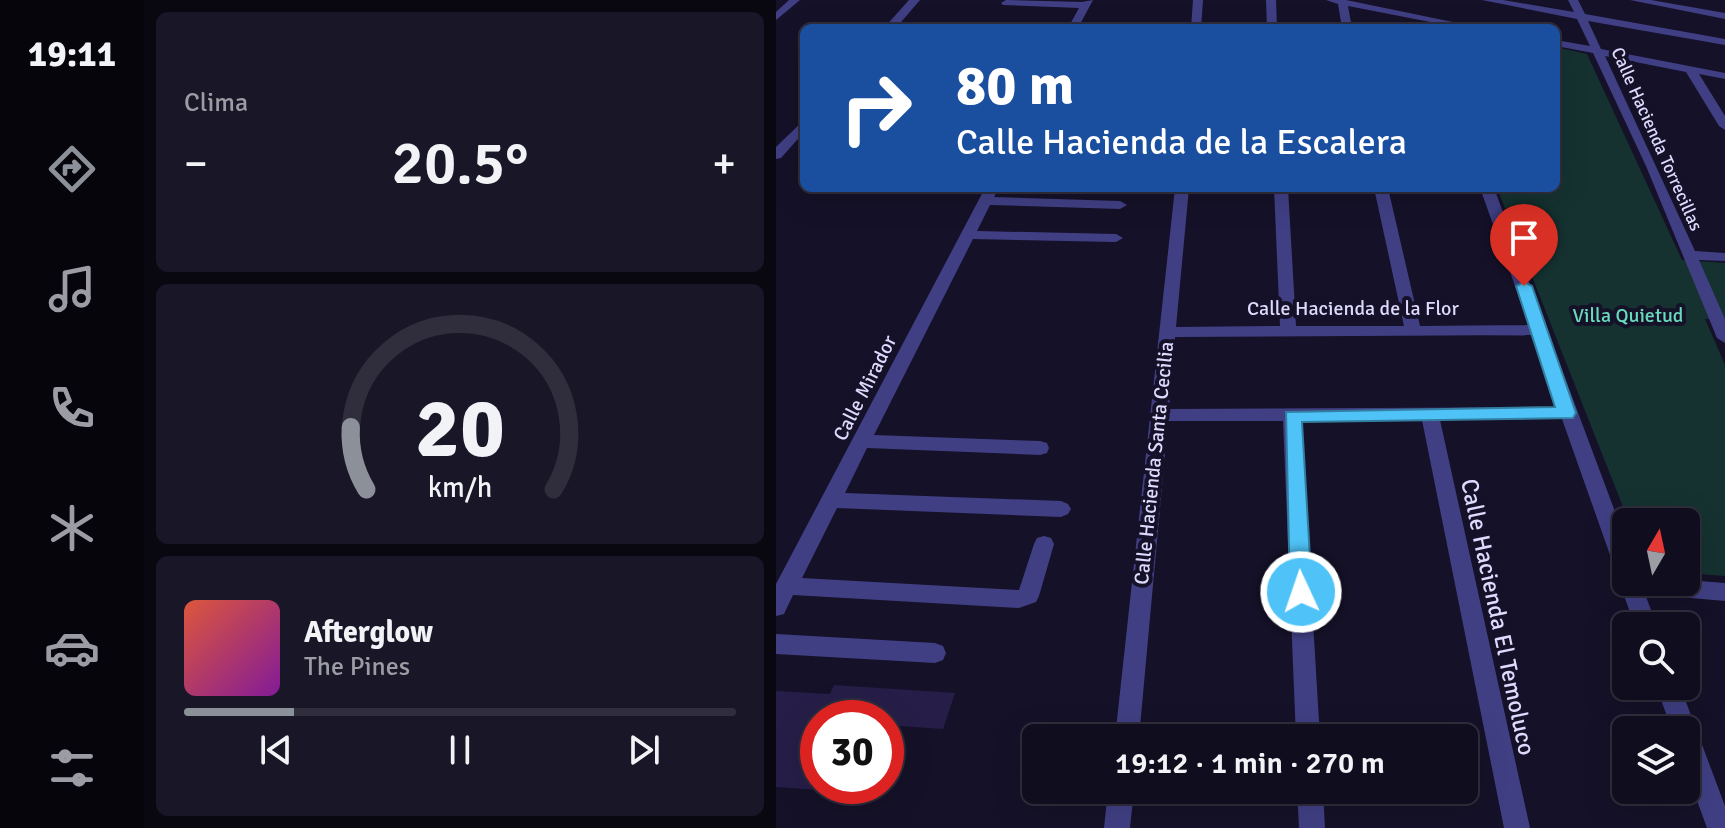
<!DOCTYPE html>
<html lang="es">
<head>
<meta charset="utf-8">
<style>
	:root { --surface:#100d1e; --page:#191627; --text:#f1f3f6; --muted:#9c9ca4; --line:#302d3c; --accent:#8c9099 }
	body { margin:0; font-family:Signika,sans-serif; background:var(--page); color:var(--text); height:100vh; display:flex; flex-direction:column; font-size:30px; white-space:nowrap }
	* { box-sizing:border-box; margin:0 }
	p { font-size:26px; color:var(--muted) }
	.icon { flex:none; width:44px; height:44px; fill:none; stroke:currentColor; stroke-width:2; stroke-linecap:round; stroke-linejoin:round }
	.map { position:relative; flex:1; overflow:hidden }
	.details { display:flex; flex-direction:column; gap:12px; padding:12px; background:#090710; width:632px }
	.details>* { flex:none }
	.hud { position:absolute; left:24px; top:24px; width:760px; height:168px; border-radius:12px; box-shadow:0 8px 32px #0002,0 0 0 2px var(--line); background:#1a4fa0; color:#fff; overflow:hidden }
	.needle { width:52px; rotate:9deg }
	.controls { position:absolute; left:836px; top:508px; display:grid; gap:16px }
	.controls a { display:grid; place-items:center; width:88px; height:88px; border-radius:12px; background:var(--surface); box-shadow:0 8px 32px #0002,0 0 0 2px var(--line); font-size:40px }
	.speed { position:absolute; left:24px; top:700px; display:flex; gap:16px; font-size:40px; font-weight:700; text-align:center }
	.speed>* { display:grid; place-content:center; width:104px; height:104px; border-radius:50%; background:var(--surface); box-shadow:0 8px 32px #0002,0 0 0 2px var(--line); line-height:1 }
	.speed .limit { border:12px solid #d22; background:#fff; color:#111 }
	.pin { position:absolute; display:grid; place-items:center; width:68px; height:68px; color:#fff; margin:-82px -34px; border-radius:50% 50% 50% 0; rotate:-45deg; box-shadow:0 0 8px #0007 }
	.pin .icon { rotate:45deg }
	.me { position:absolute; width:88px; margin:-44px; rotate:357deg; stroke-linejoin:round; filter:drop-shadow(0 0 6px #0008) }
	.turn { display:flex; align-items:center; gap:28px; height:168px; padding:0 24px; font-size:36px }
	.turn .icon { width:104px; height:104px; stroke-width:2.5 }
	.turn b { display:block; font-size:56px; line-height:68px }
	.big { font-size:60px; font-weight:600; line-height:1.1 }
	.details .widget { flex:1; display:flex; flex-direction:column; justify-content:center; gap:12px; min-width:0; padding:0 28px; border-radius:12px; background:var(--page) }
	.details .dial { align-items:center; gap:0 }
	.dial svg { height:208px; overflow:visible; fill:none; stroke:var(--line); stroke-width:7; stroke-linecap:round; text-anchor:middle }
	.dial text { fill:var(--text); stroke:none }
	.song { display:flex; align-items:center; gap:24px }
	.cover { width:96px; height:96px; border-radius:12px; background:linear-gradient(135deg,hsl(10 70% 55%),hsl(290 70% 35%)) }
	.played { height:8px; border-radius:4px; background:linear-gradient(90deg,var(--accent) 20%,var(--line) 20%) }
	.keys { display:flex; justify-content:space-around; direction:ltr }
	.heat { display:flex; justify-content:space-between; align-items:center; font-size:44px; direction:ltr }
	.trip { position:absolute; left:246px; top:724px; width:456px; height:80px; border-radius:12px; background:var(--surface); box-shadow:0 8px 32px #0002,0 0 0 2px var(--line); font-weight:600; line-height:80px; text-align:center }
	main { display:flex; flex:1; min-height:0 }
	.tabs { display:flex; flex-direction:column; width:144px; justify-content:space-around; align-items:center; background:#06050c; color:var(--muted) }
	.tabs .icon { width:56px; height:56px }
	.tabs .selected { color:var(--accent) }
	.tabs b { font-size:36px; color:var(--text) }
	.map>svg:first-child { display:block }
	.green { fill:#153230 }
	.building { fill:#261e48 }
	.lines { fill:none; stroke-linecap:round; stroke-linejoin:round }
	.minor { fill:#403f84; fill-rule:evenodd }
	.tertiary { fill:#403f84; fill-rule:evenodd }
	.route { fill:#4fc3f7; stroke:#337fa1; stroke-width:2 }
	.labels { text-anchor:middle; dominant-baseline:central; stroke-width:8; stroke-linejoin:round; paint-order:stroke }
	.far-street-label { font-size:18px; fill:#dddafd; stroke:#151128 }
	.street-label { font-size:20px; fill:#dddafd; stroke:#151128 }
	.park-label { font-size:20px; fill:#68dbbc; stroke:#151128 }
	.near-street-label { font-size:24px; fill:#dddafd; stroke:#151128 }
</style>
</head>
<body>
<main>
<nav class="tabs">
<b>19:11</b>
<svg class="icon selected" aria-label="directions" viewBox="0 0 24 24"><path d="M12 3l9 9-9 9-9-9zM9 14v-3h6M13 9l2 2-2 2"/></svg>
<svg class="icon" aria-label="music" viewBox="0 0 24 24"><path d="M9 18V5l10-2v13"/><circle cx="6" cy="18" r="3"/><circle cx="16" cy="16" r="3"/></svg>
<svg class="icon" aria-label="phone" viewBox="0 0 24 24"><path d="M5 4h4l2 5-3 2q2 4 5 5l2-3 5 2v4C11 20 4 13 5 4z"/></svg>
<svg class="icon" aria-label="climate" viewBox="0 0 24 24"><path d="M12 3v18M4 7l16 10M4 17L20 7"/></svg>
<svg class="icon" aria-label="car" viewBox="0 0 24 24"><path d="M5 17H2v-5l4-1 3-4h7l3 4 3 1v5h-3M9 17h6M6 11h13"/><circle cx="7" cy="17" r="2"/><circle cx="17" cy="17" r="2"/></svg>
<svg class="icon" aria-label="filters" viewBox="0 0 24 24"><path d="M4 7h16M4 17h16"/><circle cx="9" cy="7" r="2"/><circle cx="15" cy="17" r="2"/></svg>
</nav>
<section class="details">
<div class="widget"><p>Clima</p>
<div class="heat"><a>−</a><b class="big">20.5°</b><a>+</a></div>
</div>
<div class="widget dial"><svg viewBox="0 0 100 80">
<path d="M14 69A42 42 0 1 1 86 69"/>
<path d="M14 69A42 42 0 0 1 8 45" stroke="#8c9099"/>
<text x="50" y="56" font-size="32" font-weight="700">20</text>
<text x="50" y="72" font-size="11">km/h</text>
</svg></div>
<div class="widget">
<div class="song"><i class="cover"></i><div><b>Afterglow</b><p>The Pines</p></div></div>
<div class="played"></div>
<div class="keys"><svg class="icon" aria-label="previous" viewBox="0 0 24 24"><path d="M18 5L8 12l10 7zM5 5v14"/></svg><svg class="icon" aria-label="pause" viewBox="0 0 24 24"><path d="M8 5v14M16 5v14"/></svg><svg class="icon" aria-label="next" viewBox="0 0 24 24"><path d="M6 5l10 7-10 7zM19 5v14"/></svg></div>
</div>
</section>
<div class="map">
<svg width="949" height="828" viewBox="0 0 949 828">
	<rect width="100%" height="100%" fill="#151128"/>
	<path class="green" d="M780 47 811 54 906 260 949 263V319H929L949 365V576L910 573V522H853L721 188H780Z"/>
	<path class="building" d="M58 685 73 686 179 693 167 729 110 725V718H42V790L0 787V691L54 694Z"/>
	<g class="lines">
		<g class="minor">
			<path d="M13 0H24L0 20V12Z"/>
			<path d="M230 0 306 2 317 0 302 28H292L303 8 227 5 225 3Z"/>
			<path d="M417 0H427L425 28H415Z"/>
			<path d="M490 0H500L501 28H491Z"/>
			<path d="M550 0H570L706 28H685L572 6 576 28H566L562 4Z"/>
			<path d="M706 0H727L798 12 792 0H802L809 14 949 39V45L812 21 825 49 949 73V79L923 74 949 116V130L943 126 910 72 829 56 919 251 949 253V261L923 260 949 319V343L941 338 870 166 817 53 780 46V40L814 46 801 19Z"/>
			<path d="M854 0H875L949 13V19Z"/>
			<path d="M209 188H223L218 197 344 201 351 205 344 209 214 205 201 231 340 234 347 238 340 242 197 239 98 435 264 441 271 443 273 448 271 453 264 455 91 448 69 493 285 501 292 504 295 509 292 514 285 517 61 508 26 578 243 590 258 544 261 538 268 536 275 538 278 544 263 596 260 602 243 608 17 595 8 614 0 616V584Z"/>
			<path d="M399 188H413L400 327 504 326 498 188H512L520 326H628L598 188H612L644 326 753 325 704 188H718L850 541V582H910V580L949 583V601L869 594 881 626H859L843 582 846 576 839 569 786 419 664 420 754 828H728L646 420 525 421 544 738H520L507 421H392L363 738H339ZM756 335 782 407 393 409 399 337Z"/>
			<path d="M0 634 159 643 167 646 170 653 167 660 159 663 0 654Z"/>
			<path d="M880 686H904L949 806V828H931L910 770V730H896Z"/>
			<path d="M332 790H358L354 828H328Z"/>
			<path d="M521 790H547L549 828H523Z"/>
		</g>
		<g class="tertiary">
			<path d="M133 0H144L120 28H108Z"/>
			<path d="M28 120V132L5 158 0 159V147Z"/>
		</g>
	</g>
	<path class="route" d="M748 282 756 286 800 413 797 418 526 422 536 592 533 598H517L514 592 510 412 779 407 740 286Z"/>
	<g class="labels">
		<g class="far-street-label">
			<text transform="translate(881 139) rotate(66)">Calle Hacienda Torrecillas</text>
		</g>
		<g class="street-label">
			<text x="577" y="308">Calle Hacienda de la Flor</text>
			<text transform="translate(89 388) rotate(-63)">Calle Mirador</text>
			<text transform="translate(378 463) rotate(-84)">Calle Hacienda Santa Cecilia</text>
		</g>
		<g class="park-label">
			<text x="852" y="315">Villa Quietud</text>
		</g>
		<g class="near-street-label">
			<text transform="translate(722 617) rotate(78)">Calle Hacienda El Temoluco</text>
		</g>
	</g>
</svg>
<div class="controls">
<a><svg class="needle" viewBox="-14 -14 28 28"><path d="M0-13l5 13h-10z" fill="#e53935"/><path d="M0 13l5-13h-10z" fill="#9c9ca4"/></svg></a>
<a><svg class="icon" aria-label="search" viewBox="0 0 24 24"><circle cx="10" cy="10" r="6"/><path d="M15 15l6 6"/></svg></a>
<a><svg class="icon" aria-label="layers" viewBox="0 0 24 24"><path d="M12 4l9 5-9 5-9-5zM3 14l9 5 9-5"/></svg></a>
</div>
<div class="speed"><div class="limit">30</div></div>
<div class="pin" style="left:748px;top:286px;background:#d93025"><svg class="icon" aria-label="arrive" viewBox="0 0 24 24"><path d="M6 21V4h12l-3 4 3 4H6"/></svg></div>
<svg class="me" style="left:525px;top:592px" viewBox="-20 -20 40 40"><circle r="17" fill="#4fc3f7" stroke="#fff" stroke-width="3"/><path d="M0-11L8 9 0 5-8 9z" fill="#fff"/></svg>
<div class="trip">19:12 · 1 min · 270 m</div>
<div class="hud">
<div class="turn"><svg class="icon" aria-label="right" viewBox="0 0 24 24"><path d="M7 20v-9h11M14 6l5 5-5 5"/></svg><div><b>80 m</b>Calle Hacienda de la Escalera</div></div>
</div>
</div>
</main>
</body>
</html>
